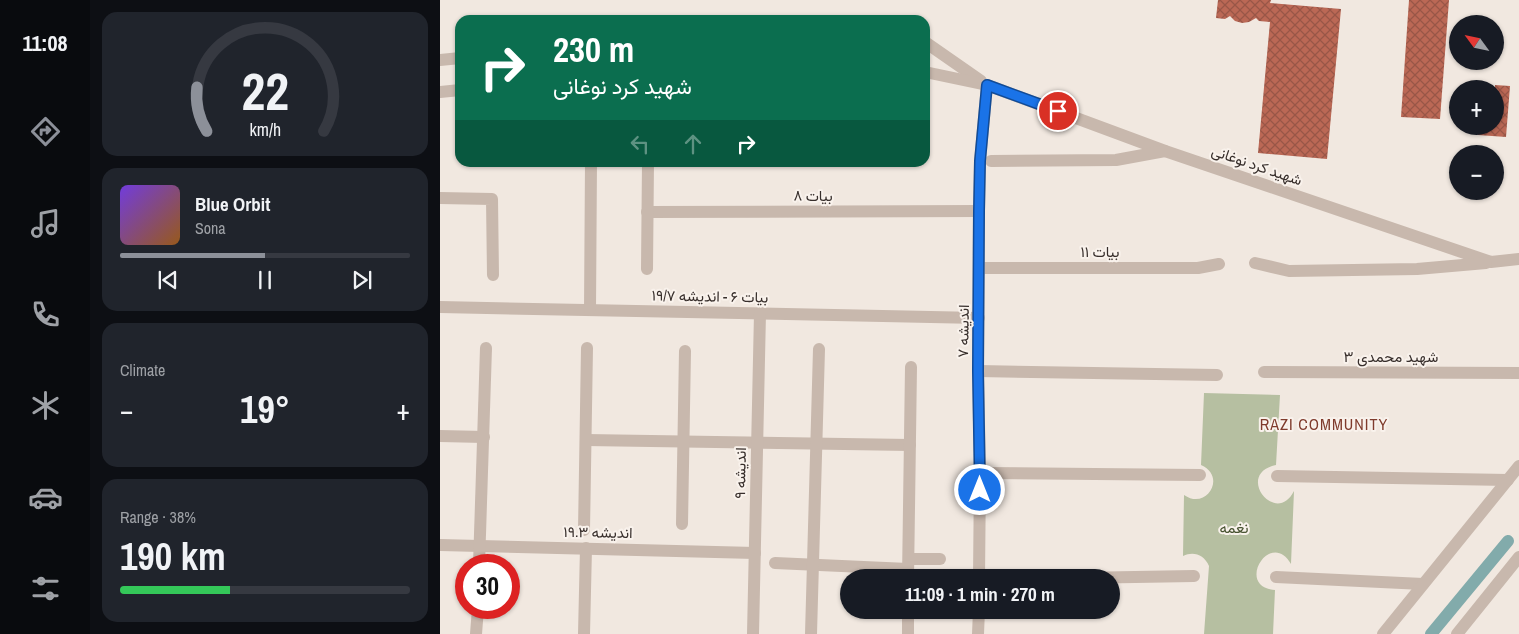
<!DOCTYPE html>
<html lang="en">
<head>
<meta charset="utf-8">
<style>
	:root { --surface:#171b24; --page:#20242c; --text:#f1f3f6; --muted:#9ea1a6; --line:#363941; --accent:#8c9099 }
	body { margin:0; font-family:"Archivo Narrow",Vazirmatn,sans-serif; background:var(--page); color:var(--text); height:100vh; display:flex; flex-direction:column; font-size:19px; white-space:nowrap }
	* { box-sizing:border-box; margin:0 }
	p { font-size:16px; color:var(--muted) }
	.icon { flex:none; width:28px; height:28px; fill:none; stroke:currentColor; stroke-width:2; stroke-linecap:round; stroke-linejoin:round }
	.map { position:relative; flex:1; overflow:hidden }
	.details { display:flex; flex-direction:column; gap:12px; padding:12px; background:#0d0f14; width:350px }
	.details>* { flex:none }
	.top-card { position:absolute; left:15px; top:15px; width:475px; height:152px; border-radius:15px; box-shadow:0 1px 4px #0004; background:#0b6e4f; color:#fff; overflow:hidden }
	.needle { width:32px; rotate:303deg }
	.controls { position:absolute; left:1009px; top:15px; display:grid; gap:10px }
	.controls a { display:grid; place-items:center; width:55px; height:55px; border-radius:50%; background:var(--surface); box-shadow:0 1px 4px #0004; font-size:25px }
	.speed { position:absolute; left:15px; top:554px; display:flex; gap:10px; font-size:25px; font-weight:700; text-align:center }
	.speed>* { display:grid; place-content:center; width:65px; height:65px; border-radius:50%; background:var(--surface); box-shadow:0 1px 4px #0004; line-height:1 }
	.speed .limit { border:8px solid #d22; background:#fff; color:#111 }
	.pin { position:absolute; display:grid; place-items:center; width:42px; height:42px; color:#fff; margin:-21px; border:2px solid #fff; border-radius:50%; box-shadow:0 1px 5px #0007 }
	.me { position:absolute; width:55px; margin:-28px; rotate:0deg; stroke-linejoin:round; filter:drop-shadow(0 0 4px #0008) }
	.turn { display:flex; align-items:center; gap:18px; height:105px; padding:0 15px; font-size:22px }
	.turn .icon { width:65px; height:65px; stroke-width:2.5 }
	.turn b { display:block; font-size:35px; line-height:42px }
	.lanes { display:flex; align-items:center; height:48px; padding:0 15px; background:#0003; justify-content:center; gap:25px; direction:ltr }
	.lanes .off { opacity:.35 }
	.big { font-size:38px; font-weight:800; line-height:1.1 }
	.details .card { flex:1; display:flex; flex-direction:column; justify-content:center; gap:8px; min-width:0; padding:0 18px; border-radius:15px; background:var(--page) }
	.details .dial { align-items:center; gap:0 }
	.dial svg { height:130px; overflow:visible; fill:none; stroke:var(--line); stroke-width:7; stroke-linecap:round; text-anchor:middle }
	.dial text { fill:var(--text); stroke:none }
	.song { display:flex; align-items:center; gap:15px }
	.cover { width:60px; height:60px; border-radius:8px; background:linear-gradient(135deg,hsl(260 70% 55%),hsl(30 70% 35%)) }
	.played { height:5px; border-radius:2px; background:linear-gradient(90deg,var(--accent) 50%,var(--line) 50%) }
	.keys { display:flex; justify-content:space-around; direction:ltr }
	.heat { display:flex; justify-content:space-between; align-items:center; font-size:28px; direction:ltr }
	.charge { height:8px; border-radius:4px; background:linear-gradient(90deg,#34c759 38%,var(--line) 0) }
	.trip { position:absolute; left:400px; top:569px; width:280px; height:50px; border-radius:25px; background:var(--surface); box-shadow:0 1px 4px #0004; font-weight:800; line-height:50px; text-align:center }
	main { display:flex; flex:1; min-height:0 }
	.tabs { display:flex; flex-direction:column; width:90px; justify-content:space-around; align-items:center; background:#090b0e; color:var(--muted) }
	.tabs .icon { width:35px; height:35px }
	.tabs .active { color:var(--accent) }
	.tabs b { font-size:22px; color:var(--text) }
	.map>svg:first-child { display:block }
	.green { fill:#b6bfa1 }
	.lines { fill:none; stroke-linecap:round; stroke-linejoin:round }
	.canal { stroke:#82abab; stroke-width:12 }
	.building { fill:url(#building-cross-hatch) }
	.minor { stroke:#c8b8ad; stroke-width:12 }
	.route-casing { stroke:#114b97; stroke-width:12 }
	.route { stroke:#1a73e8; stroke-width:9 }
	.labels { text-anchor:middle; dominant-baseline:central; stroke-width:4; stroke-linejoin:round; paint-order:stroke }
	.street-label { font-size:15px; fill:#372e2b; stroke:#f9f2ec }
	.park-label { font-size:15px; fill:#485331; stroke:#f9f2ec }
	.neighbourhood-label { font-size:16px; letter-spacing:1px; fill:#7f3b2c; stroke:#f9f2ec }
</style>
</head>
<body>
<main>
<nav class="tabs">
<b>11:08</b>
<svg class="icon active" aria-label="directions" viewBox="0 0 24 24"><path d="M12 3l9 9-9 9-9-9zM9 14v-3h6M13 9l2 2-2 2"/></svg>
<svg class="icon" aria-label="music" viewBox="0 0 24 24"><path d="M9 18V5l10-2v13"/><circle cx="6" cy="18" r="3"/><circle cx="16" cy="16" r="3"/></svg>
<svg class="icon" aria-label="phone" viewBox="0 0 24 24"><path d="M5 4h4l2 5-3 2q2 4 5 5l2-3 5 2v4C11 20 4 13 5 4z"/></svg>
<svg class="icon" aria-label="climate" viewBox="0 0 24 24"><path d="M12 3v18M4 7l16 10M4 17L20 7"/></svg>
<svg class="icon" aria-label="car" viewBox="0 0 24 24"><path d="M5 17H2v-5l4-1 3-4h7l3 4 3 1v5h-3M9 17h6M6 11h13"/><circle cx="7" cy="17" r="2"/><circle cx="17" cy="17" r="2"/></svg>
<svg class="icon" aria-label="filters" viewBox="0 0 24 24"><path d="M4 7h16M4 17h16"/><circle cx="9" cy="7" r="2"/><circle cx="15" cy="17" r="2"/></svg>
</nav>
<section class="details">
<div class="card dial"><svg viewBox="0 0 100 80">
<path d="M14 69A42 42 0 1 1 86 69"/>
<path d="M14 69A42 42 0 0 1 8 42" stroke="#8c9099"/>
<text x="50" y="56" font-size="32" font-weight="700">22</text>
<text x="50" y="72" font-size="11">km/h</text>
</svg></div>
<div class="card">
<div class="song"><i class="cover"></i><div><b>Blue Orbit</b><p>Sona</p></div></div>
<div class="played"></div>
<div class="keys"><svg class="icon" aria-label="previous" viewBox="0 0 24 24"><path d="M18 5L8 12l10 7zM5 5v14"/></svg><svg class="icon" aria-label="pause" viewBox="0 0 24 24"><path d="M8 5v14M16 5v14"/></svg><svg class="icon" aria-label="next" viewBox="0 0 24 24"><path d="M6 5l10 7-10 7zM19 5v14"/></svg></div>
</div>
<div class="card"><p>Climate</p>
<div class="heat"><a>−</a><b class="big">19°</b><a>+</a></div>
</div>
<div class="card"><p>Range · 38%</p><b class="big">190 km</b><div class="charge"></div></div>
</section>
<div class="map">
<svg width="1079" height="634" viewBox="0 0 1079 634">
	<defs>
		<pattern id="building-cross-hatch" width="8" height="8" patternUnits="userSpaceOnUse" patternTransform="scale(1.25)"><rect width="8" height="8" fill="#bb6855"/><path d="M0 0l8 8M0 8l8-8" fill="none" stroke="#995647"/></pattern>
	</defs>
	<rect width="100%" height="100%" fill="#f1e8e0"/>
	<path class="green" d="M764 393 840 395 836 465C794 474 836 527 854 491L851 564C831 528 794 587 835 590L833 634H764L769 566C764 555 754 551 743 556L744 495C767 511 787 476 761 465Z"/>
	<g class="lines">
		<path class="canal" d="M991 634 1068 541"/>
	</g>
	<g class="building">
		<path d="M778 0H831L830 3 901 9 887 159 818 153 830 22 819 21 816 18 809 22 802 23 795 21 790 16 785 19 776 18Z"/>
		<path d="M969 0H1009L1000 119 961 117Z"/>
		<path d="M1055 85 1070 86 1066 137 1038 135 1039 126H1055Z"/>
	</g>
	<g class="lines">
		<g class="minor">
			<path d="M485 42 541 81"/>
			<path d="M0 60 20 58"/>
			<path d="M485 72 547 85 725 151 1051 262 1079 259"/>
			<path d="M0 92 20 90"/>
			<path d="M551 161 676 160 725 151"/>
			<path d="M0 198 52 199 53 275"/>
			<path d="M207 212 539 211"/>
			<path d="M815 263 849 271 977 269 1046 263"/>
			<path d="M540 268H758L779 264"/>
			<path d="M207 269 208 162"/>
			<path d="M0 307 539 318"/>
			<path d="M150 310 151 162"/>
			<path d="M538 371 777 375"/>
			<path d="M824 372 1079 373"/>
			<path d="M0 436 44 437"/>
			<path d="M146 440 470 445"/>
			<path d="M540 473 760 475"/>
			<path d="M837 476 1068 480"/>
			<path d="M242 524 245 351"/>
			<path d="M144 530 147 348"/>
			<path d="M0 545 315 553"/>
			<path d="M469 559H500"/>
			<path d="M335 563 468 569"/>
			<path d="M39 565 46 348"/>
			<path d="M836 577 983 584"/>
			<path d="M468 578 471 367"/>
			<path d="M539 578 540 473 538 371 539 211 540 161 547 85"/>
			<path d="M636 578 754 576"/>
			<path d="M36 634 38 608"/>
			<path d="M144 634 146 548"/>
			<path d="M313 634 320 313"/>
			<path d="M371 634 379 349"/>
			<path d="M468 634V610"/>
			<path d="M538 634 539 610"/>
			<path d="M943 634 1079 466"/>
			<path d="M1017 634 1079 557"/>
		</g>
	</g>
	<g class="lines">
		<g class="route-casing">
			<path id="route" d="M540 490 538 371 539 211 540 161 547 85 618 111"/>
		</g>
		<use href="#route" class="route"/>
	</g>
	<g class="labels">
		<g class="street-label">
			<text transform="translate(817 165) rotate(19)">شهید کرد نوغانی</text>
			<text x="373" y="195">بیات ۸</text>
			<text x="660" y="251">بیات ۱۱</text>
			<text transform="translate(270 296) rotate(1)">بیات ۶ - اندیشه ۱۹/۷</text>
			<text transform="translate(523 331) rotate(-89)">اندیشه ۷</text>
			<text x="951" y="356">شهید محمدی ۳</text>
			<text transform="translate(300 473) rotate(-89)">اندیشه ۹</text>
			<text transform="translate(158 532) rotate(1)">اندیشه ۱۹.۳</text>
		</g>
		<g class="park-label">
			<text x="794" y="527">نغمه</text>
		</g>
		<g class="neighbourhood-label">
			<text x="884" y="424">RAZI COMMUNITY</text>
		</g>
	</g>
</svg>
<div class="controls">
<a><svg class="needle" viewBox="-14 -14 28 28"><path d="M0-13l5 13h-10z" fill="#e53935"/><path d="M0 13l5-13h-10z" fill="#9ea1a6"/></svg></a>
<a>+</a>
<a>−</a>
</div>
<div class="speed"><div class="limit">30</div></div>
<div class="pin" style="left:618px;top:111px;background:#d93025"><svg class="icon" aria-label="arrive" viewBox="0 0 24 24"><path d="M6 21V4h12l-3 4 3 4H6"/></svg></div>
<svg class="me" style="left:540px;top:490px" viewBox="-20 -20 40 40"><circle r="17" fill="#1a73e8" stroke="#fff" stroke-width="3"/><path d="M0-11L8 9 0 5-8 9z" fill="#fff"/></svg>
<div class="trip">11:09 · 1 min · 270 m</div>
<div class="top-card">
<div class="turn"><svg class="icon" aria-label="right" viewBox="0 0 24 24"><path d="M7 20v-9h11M14 6l5 5-5 5"/></svg><div><b>230 m</b>شهید کرد نوغانی</div></div>
<div class="lanes"><svg class="icon off" aria-label="left" viewBox="0 0 24 24"><path d="M17 20v-9H6M10 6l-5 5 5 5"/></svg><svg class="icon off" aria-label="ahead" viewBox="0 0 24 24"><path d="M12 20V5M6 11l6-6 6 6"/></svg><svg class="icon" aria-label="right" viewBox="0 0 24 24"><path d="M7 20v-9h11M14 6l5 5-5 5"/></svg></div>
</div>
</div>
</main>
</body>
</html>
